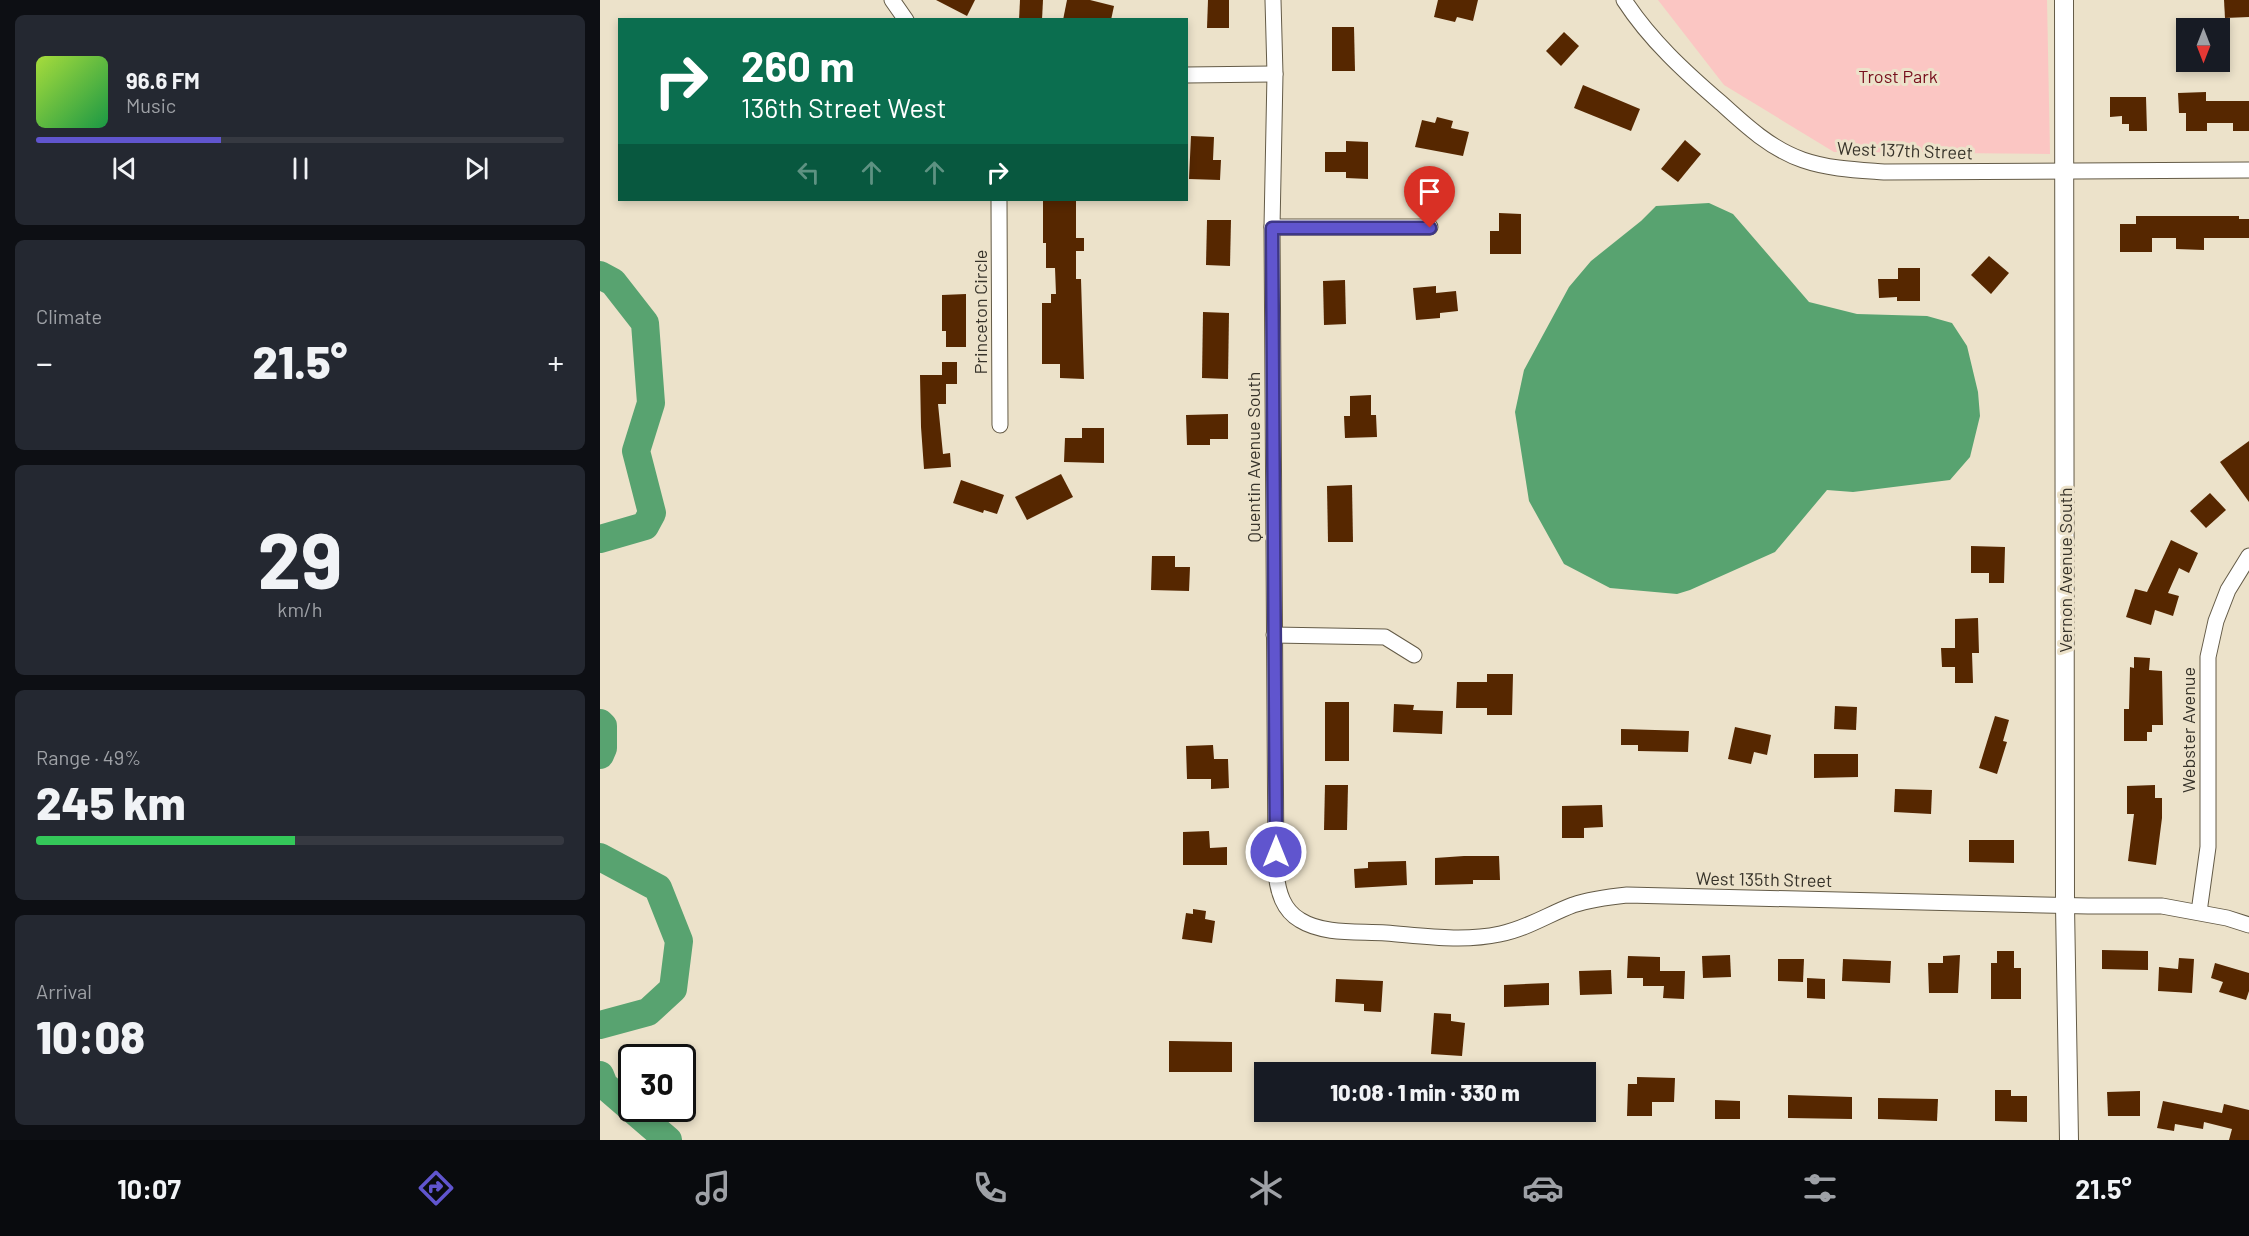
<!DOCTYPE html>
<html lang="en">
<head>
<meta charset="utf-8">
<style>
	:root { --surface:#171b24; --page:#242831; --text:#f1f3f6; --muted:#9ea1a6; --line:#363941; --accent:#6055ce }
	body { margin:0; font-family:Barlow,sans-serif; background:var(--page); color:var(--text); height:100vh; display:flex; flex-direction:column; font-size:22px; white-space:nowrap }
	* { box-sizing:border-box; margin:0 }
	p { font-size:20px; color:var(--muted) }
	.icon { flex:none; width:33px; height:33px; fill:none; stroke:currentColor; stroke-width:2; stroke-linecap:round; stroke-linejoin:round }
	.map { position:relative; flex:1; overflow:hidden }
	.details { display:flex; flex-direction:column; gap:15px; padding:15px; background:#0d0f14; width:600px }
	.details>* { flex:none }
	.hud { position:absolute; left:18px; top:18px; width:570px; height:183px; border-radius:0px; box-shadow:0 3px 9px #0003; background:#0b6e4f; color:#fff; overflow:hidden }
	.needle { width:39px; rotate:180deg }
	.buttons { position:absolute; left:1576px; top:18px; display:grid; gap:12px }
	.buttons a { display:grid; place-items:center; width:54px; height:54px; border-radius:0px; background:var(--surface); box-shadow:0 3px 9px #0003; font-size:30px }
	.speed { position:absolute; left:18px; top:1044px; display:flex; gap:12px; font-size:30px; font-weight:700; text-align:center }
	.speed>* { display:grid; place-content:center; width:78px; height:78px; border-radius:50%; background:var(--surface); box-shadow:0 3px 9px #0003; line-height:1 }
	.speed .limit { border:3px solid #111; border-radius:9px; background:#fff; color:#111 }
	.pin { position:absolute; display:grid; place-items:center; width:51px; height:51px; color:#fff; margin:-62px -26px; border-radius:50% 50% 50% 0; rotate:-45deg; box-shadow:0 0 6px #0007 }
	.pin .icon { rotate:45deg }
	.me { position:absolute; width:66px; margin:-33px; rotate:0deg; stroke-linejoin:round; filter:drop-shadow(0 0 4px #0008) }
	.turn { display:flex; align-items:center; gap:21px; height:126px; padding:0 24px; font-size:27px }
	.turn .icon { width:78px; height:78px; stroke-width:2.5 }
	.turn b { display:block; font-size:42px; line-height:51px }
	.lanes { display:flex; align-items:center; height:57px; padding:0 24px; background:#0003; justify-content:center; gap:30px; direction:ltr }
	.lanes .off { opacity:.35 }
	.big { font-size:45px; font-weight:800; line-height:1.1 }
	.details .widget { flex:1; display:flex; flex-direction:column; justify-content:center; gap:9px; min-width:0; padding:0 21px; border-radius:9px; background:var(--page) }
	.details .dial { align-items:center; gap:0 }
	.dial b { font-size:78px; line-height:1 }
	.song { display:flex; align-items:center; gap:18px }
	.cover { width:72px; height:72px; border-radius:9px; background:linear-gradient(135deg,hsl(80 70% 55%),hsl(140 70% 35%)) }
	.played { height:6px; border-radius:3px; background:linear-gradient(90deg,var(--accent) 35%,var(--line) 35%) }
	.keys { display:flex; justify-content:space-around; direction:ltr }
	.heat { display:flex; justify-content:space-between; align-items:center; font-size:33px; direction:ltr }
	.charge { height:9px; border-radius:4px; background:linear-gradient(90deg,#34c759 49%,var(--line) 0) }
	.trip { position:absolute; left:654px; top:1062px; width:342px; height:60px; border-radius:0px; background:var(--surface); box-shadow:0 3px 9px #0003; font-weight:800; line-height:60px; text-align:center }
	.tabs { display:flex; height:96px; justify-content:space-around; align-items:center; background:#090b0e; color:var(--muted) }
	.tabs .icon { width:42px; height:42px }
	.tabs .selected { color:var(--accent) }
	.tabs b { font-size:27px; color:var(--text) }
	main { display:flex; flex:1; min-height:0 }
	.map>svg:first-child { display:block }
	.green { fill:#fbc6c3 }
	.water { fill:#58a370 }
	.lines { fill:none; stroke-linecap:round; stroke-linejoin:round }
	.river { stroke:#58a370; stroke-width:28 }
	.building { fill:#562700 }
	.minor-casing { stroke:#645b47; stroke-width:17 }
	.tertiary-casing { stroke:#645b47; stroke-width:20 }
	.minor { stroke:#fff; stroke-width:15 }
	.tertiary { stroke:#fff; stroke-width:18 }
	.route-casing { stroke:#3e3786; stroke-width:15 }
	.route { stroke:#6055ce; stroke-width:10 }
	.labels { text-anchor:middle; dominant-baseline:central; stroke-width:6; stroke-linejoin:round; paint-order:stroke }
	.park-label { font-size:18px; fill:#770f1d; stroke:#ece2ca }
	.street-label { font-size:18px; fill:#37332a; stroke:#ece2ca }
</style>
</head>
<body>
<main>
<section class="details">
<div class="widget">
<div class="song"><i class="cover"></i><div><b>96.6 FM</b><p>Music</p></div></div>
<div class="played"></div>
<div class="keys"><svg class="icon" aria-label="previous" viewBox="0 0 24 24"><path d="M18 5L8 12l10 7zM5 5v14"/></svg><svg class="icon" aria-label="pause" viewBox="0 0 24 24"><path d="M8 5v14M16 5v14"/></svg><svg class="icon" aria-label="next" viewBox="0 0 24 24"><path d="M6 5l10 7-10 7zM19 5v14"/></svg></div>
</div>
<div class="widget"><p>Climate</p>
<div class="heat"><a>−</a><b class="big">21.5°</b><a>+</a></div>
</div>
<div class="widget dial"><b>29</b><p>km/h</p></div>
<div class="widget"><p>Range · 49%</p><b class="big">245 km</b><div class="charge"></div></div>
<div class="widget"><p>Arrival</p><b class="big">10:08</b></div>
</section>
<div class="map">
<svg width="1649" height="1140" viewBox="0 0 1649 1140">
	<rect width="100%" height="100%" fill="#ece2ca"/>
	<path class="green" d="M1058 0H1447L1450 154 1234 152 1124 85Z"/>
	<path class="water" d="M1109 203 1133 214 1209 302 1257 314 1327 316 1352 323 1367 346 1378 392 1380 416 1370 457 1350 480 1253 492 1227 490 1175 552 1090 590 1077 594 1010 588 964 564 929 501 915 412 924 370 969 287 991 261 1041 221 1056 206Z"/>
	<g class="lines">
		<g class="river">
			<path d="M0 275 13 282 45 323 51 403 36 451 52 513 45 526 0 539"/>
			<path d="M0 723 3 726V748L0 755"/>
			<path d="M0 857 58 888 79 941 73 989 48 1012 0 1025"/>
			<path d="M0 1075 4 1085 68 1140"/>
		</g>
	</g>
	<g class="building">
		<path d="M336 0H375L367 16Z"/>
		<path d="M420 0H443L442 20H419Z"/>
		<path d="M467 0H490L514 6 511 20H463Z"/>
		<path d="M608 0H629V28H607Z"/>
		<path d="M838 0H878L873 21 857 17 855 22 834 17Z"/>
		<path d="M1624 0H1649V17L1625 18Z"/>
		<path d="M732 27H754L755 71H732Z"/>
		<path d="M964 32 979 46 961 66 946 51Z"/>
		<path d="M983 85 1040 109 1031 131 974 108Z"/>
		<path d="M1606 92V101H1649V131H1633V123H1607V131H1586V113H1579L1578 93Z"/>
		<path d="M1510 97H1546L1547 131H1529V124H1522V116L1510 117Z"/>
		<path d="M837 117 853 121 851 128 869 132 863 156 815 147 822 120 835 123Z"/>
		<path d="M591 136 614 137 613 160H621L620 180 589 179Z"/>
		<path d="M1085 140 1101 154 1078 182 1061 169Z"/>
		<path d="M746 141 768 142V179L746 178V172H725V152H746Z"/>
		<path d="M443 200H476V238H484V251H476V279H481L484 379 460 378V364H442V303H451V294H456L455 268H446V243H443Z"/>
		<path d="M899 213 921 214V254H890V231H899Z"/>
		<path d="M1536 216H1639V219H1649V238H1604V250L1576 249V238H1552V252H1520V224H1536Z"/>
		<path d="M607 220H631L630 266 606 265Z"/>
		<path d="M1389 256 1409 273 1391 294 1371 275Z"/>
		<path d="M1298 268H1320V301H1297V297L1279 298 1278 279H1298Z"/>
		<path d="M745 280 746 324 724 325 723 281Z"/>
		<path d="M836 286V293L856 291 858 311 840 313V318L816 320 813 288Z"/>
		<path d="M366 294V347H346V331H342V295Z"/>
		<path d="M603 312 629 313 628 379 602 378Z"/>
		<path d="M342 362H357V384H346V404H338L343 454 350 453 351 467 324 469 321 427 320 375H342Z"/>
		<path d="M771 395V415H776L777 437 745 438 744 416H750V396Z"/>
		<path d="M628 414V439H610V445H587L586 415Z"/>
		<path d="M482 428H504V463L464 462 465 438H482Z"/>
		<path d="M1649 441V502L1620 462Z"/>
		<path d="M461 474 473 497 427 520 415 497Z"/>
		<path d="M361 480 404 495 397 514 384 510 383 513 353 503Z"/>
		<path d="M752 485 753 542H728L727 486Z"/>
		<path d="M1610 493 1626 510 1606 528 1590 511Z"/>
		<path d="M1571 540 1598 553 1589 573 1579 568 1568 593 1579 596 1573 616 1555 610 1551 625 1526 617 1535 589 1547 592Z"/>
		<path d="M1371 546 1405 547 1404 583H1389V573H1371Z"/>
		<path d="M552 556H575V567H590L589 591 551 590Z"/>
		<path d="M1378 618 1379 653H1372L1373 683H1355V667H1342L1341 648H1355V619Z"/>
		<path d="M1534 657 1550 658 1549 670 1562 671 1563 725H1552V732H1547V741H1524V709H1529L1530 667 1534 668Z"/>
		<path d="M887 674H913L912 715H887V708H856L857 682H887Z"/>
		<rect x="725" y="702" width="24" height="59"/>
		<path d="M794 704 814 705 813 710 843 711 842 734 793 732Z"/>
		<path d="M1235 706 1257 707 1256 730 1234 729Z"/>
		<path d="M1395 716 1409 720 1403 741 1407 742 1397 774 1379 768Z"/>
		<path d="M1135 727 1171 735 1167 755 1154 752 1151 764 1128 759Z"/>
		<path d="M1021 729 1089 731 1088 752 1038 751V745H1021Z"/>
		<path d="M613 745 614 759H628L629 788 611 789V779H587L586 746Z"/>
		<path d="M1214 754H1258V777L1214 778Z"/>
		<path d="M725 785H748L747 830H724Z"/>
		<path d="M1555 785V798H1562V818L1556 865 1528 861 1534 814H1527V786Z"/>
		<path d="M1295 789 1332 790 1331 814 1294 812Z"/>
		<path d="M1002 805 1003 827 984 828V838H962V806Z"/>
		<path d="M609 831 610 848 627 847V865H583V832Z"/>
		<path d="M1369 840H1414V863L1369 862Z"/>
		<path d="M864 856H899L900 880H873V884L835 885V858Z"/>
		<path d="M806 861 807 885 755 888 754 869 768 868V862Z"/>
		<path d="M593 909 606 911 605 919 615 921 612 943 582 939 586 913 593 914Z"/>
		<path d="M1502 950 1548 951V970L1502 969Z"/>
		<path d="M1397 951H1414V968H1421V999H1391V963H1397Z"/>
		<path d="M1130 955 1131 977 1103 978 1102 956Z"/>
		<path d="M1360 955 1358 993H1329L1328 963H1343V956Z"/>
		<path d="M1028 956 1060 957V971H1085L1084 999 1063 998 1064 986H1043V978H1027Z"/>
		<path d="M1579 958 1594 959 1592 993 1558 991 1559 967 1578 969Z"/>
		<path d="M1178 959H1204L1203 982 1178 981Z"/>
		<path d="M1243 959 1291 961 1290 983 1242 981Z"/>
		<path d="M1615 963 1649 973V991L1646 1000 1619 992 1623 982 1611 978Z"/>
		<path d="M1011 970 1012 994 980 995 979 971Z"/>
		<path d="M1207 978 1225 979V999L1207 998Z"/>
		<path d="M736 979 783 981 781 1012 764 1011V1004L735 1002Z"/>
		<path d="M949 983V1005L904 1007V985Z"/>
		<path d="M834 1013 851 1014V1021L865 1023 862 1056 831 1054Z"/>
		<path d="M569 1041 632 1042V1072H569Z"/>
		<path d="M1037 1077 1075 1078 1074 1102H1052V1116H1027L1028 1084H1037Z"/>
		<path d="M1395 1090H1411V1096H1427V1122L1395 1121Z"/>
		<path d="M1540 1091V1116H1508L1507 1092Z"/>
		<path d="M1188 1095 1252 1097V1119L1188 1118Z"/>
		<path d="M1278 1098 1338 1099 1337 1121 1278 1119Z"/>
		<path d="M1115 1100 1140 1101V1119H1115Z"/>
		<path d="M1563 1101 1622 1113 1624 1104 1649 1110V1140H1629L1632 1129 1604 1122 1603 1129 1575 1124 1574 1131 1557 1128Z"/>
	</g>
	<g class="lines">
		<g class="minor-casing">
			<g id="minor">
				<path d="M292 0 306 20"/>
				<path d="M673 0 675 74 672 227 676 873C678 892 683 910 700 920 724 935 759 931 786 933 824 936 863 942 900 934 926 929 949 914 973 905 991 899 1008 897 1027 895L1488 906H1562L1627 918 1649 925"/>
				<path d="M1024 0C1050 40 1085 72 1121 103 1145 125 1171 149 1203 160 1229 169 1257 170 1284 172L1649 170"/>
				<path d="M586 75 675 74"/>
				<path d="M399 200 400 425"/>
				<path d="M672 227H830"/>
				<path d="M674 635 785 637 814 655"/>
				<path d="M1599 912 1608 847V657L1616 621 1628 590 1649 556"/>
			</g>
		</g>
		<g class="tertiary-casing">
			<path id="tertiary" d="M1464 0 1465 906 1469 1140"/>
		</g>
		<use href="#minor" class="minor"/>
		<use href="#tertiary" class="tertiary"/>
	</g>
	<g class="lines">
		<g class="route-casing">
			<path id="route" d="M676 852 672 228H830"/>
		</g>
		<use href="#route" class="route"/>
	</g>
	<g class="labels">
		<g class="park-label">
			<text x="1298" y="76">Trost Park</text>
		</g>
		<g class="street-label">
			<text transform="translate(1305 150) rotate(2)">West 137th Street</text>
			<text transform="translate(380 312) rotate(-90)">Princeton Circle</text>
			<text transform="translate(653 457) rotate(-90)">Quentin Avenue South</text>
			<text transform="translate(1465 570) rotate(-90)">Vernon Avenue South</text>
			<text transform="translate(1588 730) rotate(-90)">Webster Avenue</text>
			<text transform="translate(1164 879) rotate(1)">West 135th Street</text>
		</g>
	</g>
</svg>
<div class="buttons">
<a><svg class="needle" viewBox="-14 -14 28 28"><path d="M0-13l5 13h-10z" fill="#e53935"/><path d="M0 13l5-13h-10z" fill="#9ea1a6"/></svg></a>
</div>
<div class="speed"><div class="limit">30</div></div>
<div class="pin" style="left:830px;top:228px;background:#d93025"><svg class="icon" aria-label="arrive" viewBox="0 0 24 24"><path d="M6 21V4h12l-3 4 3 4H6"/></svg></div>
<svg class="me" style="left:676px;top:852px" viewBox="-20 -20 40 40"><circle r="17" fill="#6055ce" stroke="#fff" stroke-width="3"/><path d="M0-11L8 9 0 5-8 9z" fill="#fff"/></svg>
<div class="trip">10:08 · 1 min · 330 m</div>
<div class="hud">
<div class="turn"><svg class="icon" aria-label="right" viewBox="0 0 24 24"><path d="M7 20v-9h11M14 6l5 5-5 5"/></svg><div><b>260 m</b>136th Street West</div></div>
<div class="lanes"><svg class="icon off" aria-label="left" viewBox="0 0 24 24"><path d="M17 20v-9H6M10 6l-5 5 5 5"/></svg><svg class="icon off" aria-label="ahead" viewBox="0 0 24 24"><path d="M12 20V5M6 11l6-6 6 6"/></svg><svg class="icon off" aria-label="ahead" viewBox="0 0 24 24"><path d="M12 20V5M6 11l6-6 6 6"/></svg><svg class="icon" aria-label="right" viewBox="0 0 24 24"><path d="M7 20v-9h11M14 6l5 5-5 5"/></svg></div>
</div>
</div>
</main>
<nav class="tabs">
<b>10:07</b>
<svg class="icon selected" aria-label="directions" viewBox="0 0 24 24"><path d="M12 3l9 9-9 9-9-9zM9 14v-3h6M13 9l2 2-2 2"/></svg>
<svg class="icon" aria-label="music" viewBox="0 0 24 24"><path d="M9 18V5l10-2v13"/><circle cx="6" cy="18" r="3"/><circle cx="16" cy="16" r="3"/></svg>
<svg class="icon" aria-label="phone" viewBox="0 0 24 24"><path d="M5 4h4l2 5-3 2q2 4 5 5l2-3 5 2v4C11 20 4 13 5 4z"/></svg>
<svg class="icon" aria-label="climate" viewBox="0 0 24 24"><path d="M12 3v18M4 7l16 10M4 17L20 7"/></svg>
<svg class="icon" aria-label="car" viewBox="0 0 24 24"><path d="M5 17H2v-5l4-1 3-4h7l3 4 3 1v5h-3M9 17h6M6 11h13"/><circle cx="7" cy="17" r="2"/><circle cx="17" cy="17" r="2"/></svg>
<svg class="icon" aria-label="filters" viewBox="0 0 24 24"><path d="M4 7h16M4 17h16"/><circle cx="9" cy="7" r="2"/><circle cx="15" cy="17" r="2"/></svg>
<b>21.5°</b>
</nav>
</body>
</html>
